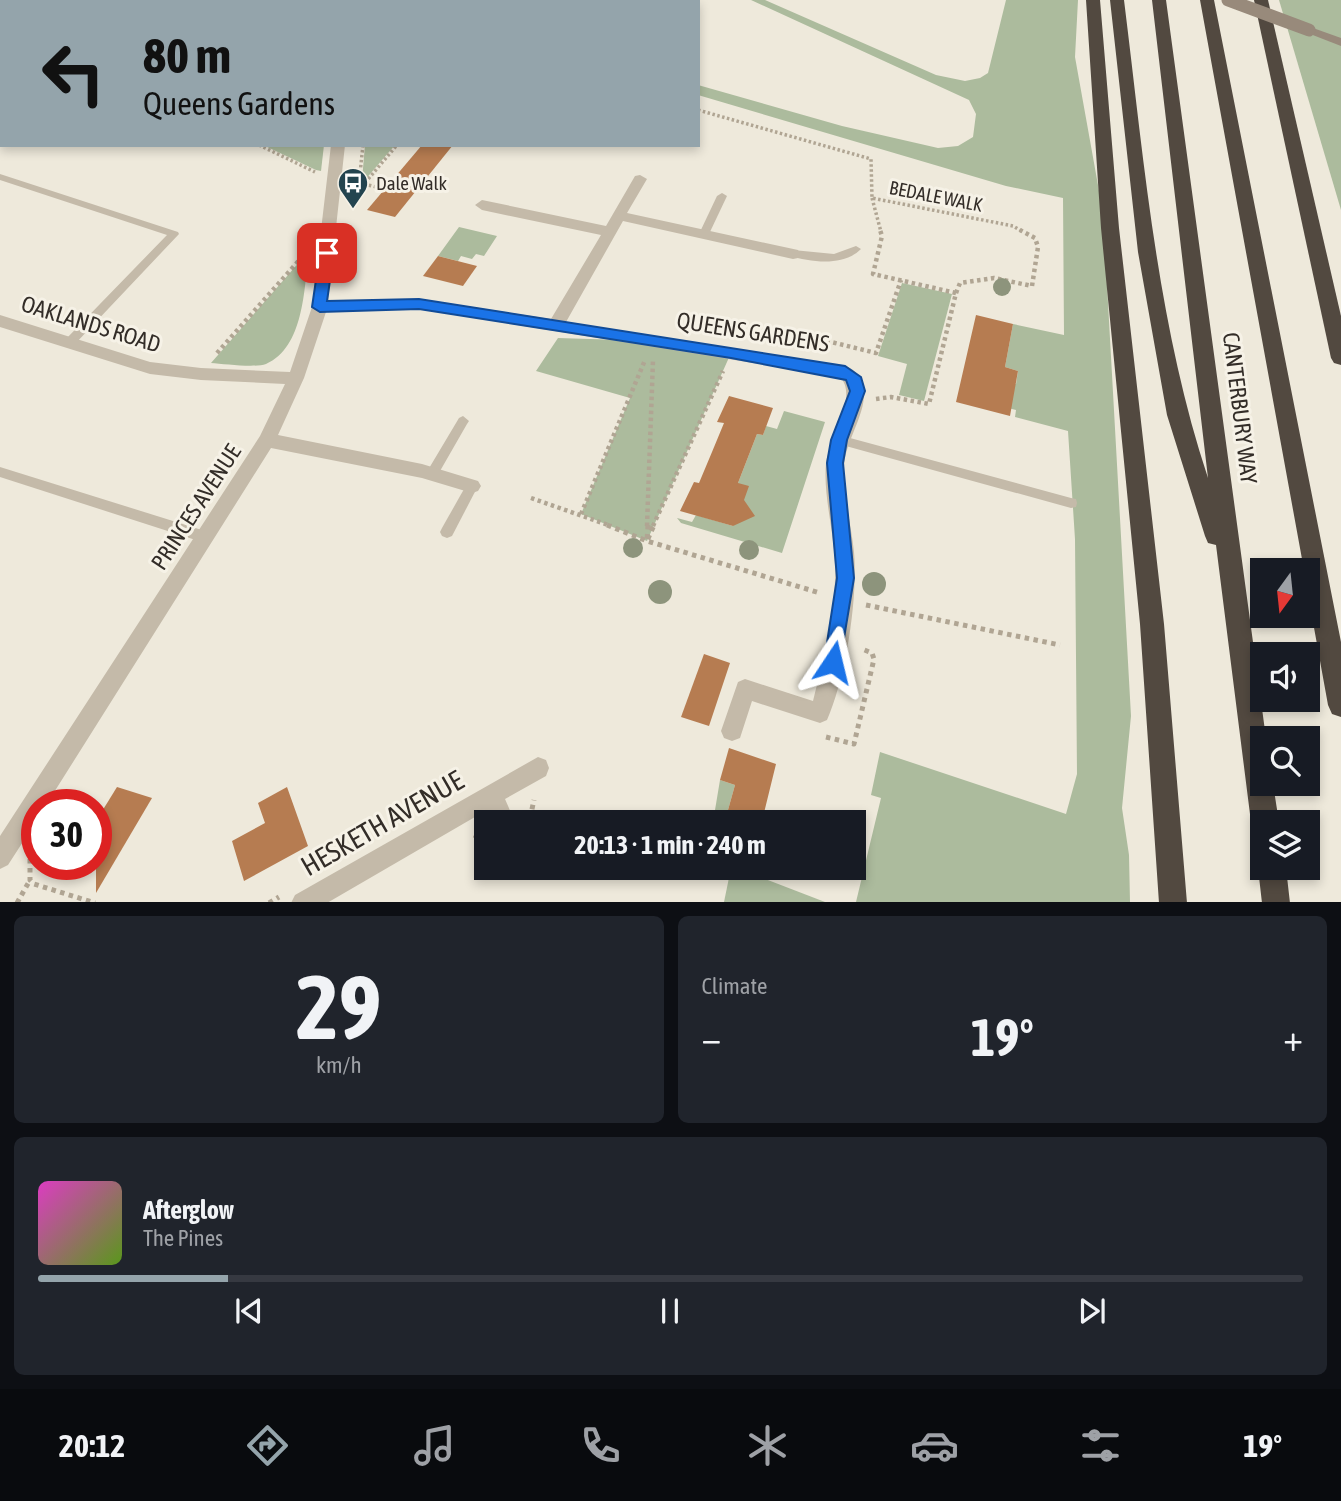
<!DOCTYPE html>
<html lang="en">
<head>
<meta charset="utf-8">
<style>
	:root { --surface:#171b24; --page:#20242c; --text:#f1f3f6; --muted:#9ea1a6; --line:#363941; --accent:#94a4ab }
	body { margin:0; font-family:"Asap Condensed",sans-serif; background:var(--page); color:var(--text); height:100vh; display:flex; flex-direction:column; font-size:26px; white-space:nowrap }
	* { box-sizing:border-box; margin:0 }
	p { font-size:23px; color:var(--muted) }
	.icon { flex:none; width:38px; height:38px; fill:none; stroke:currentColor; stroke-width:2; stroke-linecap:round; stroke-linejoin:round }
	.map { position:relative; height:902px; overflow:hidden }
	.details { display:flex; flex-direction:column; gap:14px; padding:14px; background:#0d0f14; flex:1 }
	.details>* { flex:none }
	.hud { position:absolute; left:0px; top:0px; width:700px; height:147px; box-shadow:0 4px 10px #0003; background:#94a4ab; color:#111; overflow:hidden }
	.needle { width:46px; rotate:195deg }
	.buttons { position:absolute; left:1250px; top:558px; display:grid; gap:14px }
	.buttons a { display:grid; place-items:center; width:70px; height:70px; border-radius:0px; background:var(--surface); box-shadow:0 4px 10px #0003; font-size:35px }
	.speed { position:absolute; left:21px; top:789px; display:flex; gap:14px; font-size:35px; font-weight:700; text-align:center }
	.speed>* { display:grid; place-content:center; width:91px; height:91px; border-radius:50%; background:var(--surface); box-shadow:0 4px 10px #0003; line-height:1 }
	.speed .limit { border:10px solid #d22; background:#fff; color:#111 }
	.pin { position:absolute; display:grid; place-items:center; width:60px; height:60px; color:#fff; margin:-30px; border-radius:14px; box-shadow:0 4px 10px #0006 }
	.me { position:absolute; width:77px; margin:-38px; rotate:10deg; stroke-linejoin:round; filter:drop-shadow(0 0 5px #0008) }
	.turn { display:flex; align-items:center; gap:24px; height:147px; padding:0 28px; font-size:32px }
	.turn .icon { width:91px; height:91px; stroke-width:2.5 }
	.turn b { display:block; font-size:49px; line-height:60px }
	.big { font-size:52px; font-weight:700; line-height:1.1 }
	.details .widget { flex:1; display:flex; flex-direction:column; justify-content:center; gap:10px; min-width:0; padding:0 24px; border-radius:10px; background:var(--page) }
	.details .dial { align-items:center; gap:0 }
	.dial b { font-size:91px; line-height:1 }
	.song { display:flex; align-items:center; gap:21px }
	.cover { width:84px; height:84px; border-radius:10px; background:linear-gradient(135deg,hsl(310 70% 55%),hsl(90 70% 35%)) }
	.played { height:7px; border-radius:4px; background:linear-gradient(90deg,var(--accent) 15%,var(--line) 15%) }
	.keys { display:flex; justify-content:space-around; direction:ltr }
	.heat { display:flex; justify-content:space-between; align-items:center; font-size:38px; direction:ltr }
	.details .tiles { flex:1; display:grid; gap:14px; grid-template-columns:1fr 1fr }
	.widget:last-child { grid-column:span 2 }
	.trip { position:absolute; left:474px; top:810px; width:392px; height:70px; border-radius:0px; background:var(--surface); box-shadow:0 4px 10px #0003; font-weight:700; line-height:70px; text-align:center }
	.tabs { display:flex; height:112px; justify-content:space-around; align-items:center; background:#090b0e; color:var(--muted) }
	.tabs .icon { width:49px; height:49px }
	.tabs .active { color:var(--accent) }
	.tabs b { font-size:32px; color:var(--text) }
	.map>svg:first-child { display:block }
	.green { fill:#acbb9d }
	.building { fill:#b67c51 }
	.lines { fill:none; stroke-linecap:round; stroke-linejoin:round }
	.path-far2 { stroke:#b0a593; stroke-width:3.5; stroke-dasharray:2.5 2.5; stroke-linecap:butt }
	.path-far1 { stroke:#b0a593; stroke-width:4.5; stroke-dasharray:3.5 3.5; stroke-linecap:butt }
	.path { stroke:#b0a593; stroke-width:5; stroke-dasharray:4.5 4.5; stroke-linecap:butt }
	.lane { fill:#c4baa9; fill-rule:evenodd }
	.street { fill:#c4baa9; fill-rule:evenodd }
	.secondary { fill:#988a7b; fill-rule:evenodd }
	.highway { fill:#524940; fill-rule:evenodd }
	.secondary-bridge { stroke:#988a7b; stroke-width:13 }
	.tree { fill:#8d947c }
	.route { fill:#1a73e8; stroke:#114b97; stroke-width:2 }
	.labels { text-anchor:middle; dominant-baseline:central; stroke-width:6; stroke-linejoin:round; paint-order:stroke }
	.far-poi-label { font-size:19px; fill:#332d28; stroke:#f6f2e7; text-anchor:start }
	.far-street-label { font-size:19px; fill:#332d28; stroke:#f6f2e7 }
	.street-label { font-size:23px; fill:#332d28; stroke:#f6f2e7 }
	.near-street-label { font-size:28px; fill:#332d28; stroke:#f6f2e7 }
</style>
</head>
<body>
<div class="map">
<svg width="1341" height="903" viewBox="0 0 1341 903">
	<rect width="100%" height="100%" fill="#eee9db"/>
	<g class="green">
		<path d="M751 0H765L936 75 965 81 980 78 988 73 1006 0H1078L1075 57 1103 213 1131 716 1122 808 1129 855 1130 902H856L881 798 871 795 880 752 1066 814 1077 774 1075 539 1068 431 1015 417 1016 410 1008 408 1012 384H1016L1018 371 1005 367 1013 324 1064 335 1063 198 1006 186 698 95V85L842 126 938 148 958 146 973 137 976 114 969 100Z"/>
		<path d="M1279 0H1341V210Z"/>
		<path d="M263 145H324L321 171 316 170Z"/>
		<path d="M365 145H395L364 181 362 180Z"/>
		<path d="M459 227 497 236 484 256 476 254 472 259 461 256 458 261 438 256Z"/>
		<path d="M309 251C304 286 305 347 266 364 255 368 224 364 211 363Z"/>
		<path d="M902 283 952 294 924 401 899 395 907 364 878 356Z"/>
		<path d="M558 338 653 341 731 353 647 541 581 514 630 398 536 371Z"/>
		<path d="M784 411 825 422 782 553 681 523 677 518 692 522 696 515 733 526 742 505 738 483 757 434 763 435 766 426 777 429Z"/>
		<path d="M720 780 735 785 728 810 761 822H713Z"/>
		<path d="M731 868H737L825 902H724Z"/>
	</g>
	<g class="building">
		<path d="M422 145H453L395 217 367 210Z"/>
		<path d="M438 256 477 266 463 286 423 276Z"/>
		<path d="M976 315 1013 324 1005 367 1018 371 1010 416 956 402Z"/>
		<path d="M729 396 773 408 763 435 757 434 738 483 749 486 744 500 755 516 733 526 680 511 694 482 699 483 712 452 724 423 717 422Z"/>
		<path d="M704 654 730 663 709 726 681 717Z"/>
		<path d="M729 748 776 764 762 821 728 810 735 785 720 780Z"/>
		<path d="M117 787 152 798 96 893V821Z"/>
		<path d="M287 787 308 846 244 881 232 841 265 823 258 803Z"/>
	</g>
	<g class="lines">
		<g class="path-far2">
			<path d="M373 0 375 2"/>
			<path d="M41 2 44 0"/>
			<path d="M0 40 2 38"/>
			<path d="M698 110 871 159 872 198 1013 226 1023 232"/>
			<path d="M259 145 315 172"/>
			<path d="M363 145 359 183 364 184 397 145"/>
			<path d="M609 145H622"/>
			<path d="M364 184 384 189"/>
			<path d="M872 198 881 232"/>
		</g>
		<g class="path-far1">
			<path d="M956 293 960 283 994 278 1032 286 1038 247 1035 238 1020 230"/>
			<path d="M824 348 827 341 876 353 901 280"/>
			<path d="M217 353 302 257"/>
			<path d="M876 399 891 397 929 404 956 293 873 274 882 236 880 230"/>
			<path d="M531 498 611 526"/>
			<path d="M581 514 645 360"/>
			<path d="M647 526 653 360"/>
			<path d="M653 526 723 371"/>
		</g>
		<g class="path">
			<path d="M607 525 647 541 654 525"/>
			<path d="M648 525 647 541 820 593"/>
			<path d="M866 605 1060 645"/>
			<path d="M826 737 854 744 874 659 872 653 862 649"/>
			<path d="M530 818 534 800"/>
			<path d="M474 835 486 841"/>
			<path d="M30 859V880L34 884 95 903"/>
			<path d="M17 903 30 880"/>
			<path d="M269 903 279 897"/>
		</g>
		<g class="lane">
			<path d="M139 0H147L137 2Z"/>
			<path d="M536 0H544L543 2H535Z"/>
			<path d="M0 174 178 232 179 234 74 345H66L64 342 66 339 167 235 0 180Z"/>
			<path d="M722 193 727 196 709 234 708 236H700L699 234 717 196Z"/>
			<path d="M856 246 861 249C843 267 812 262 789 256L788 254 793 250 834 254Z"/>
			<path d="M463 416 469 421 467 424 436 478H428L426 474 428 470 459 418Z"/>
			<path d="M839 435 1071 498 1076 499 1077 503 1076 507 1071 508 835 443 833 440 835 437Z"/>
			<path d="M0 467 205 531 210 533 212 537 210 541 205 543 0 477Z"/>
			<path d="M472 481 476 482 478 486 452 536 447 538 442 536 440 532 442 528 468 482Z"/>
		</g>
		<g class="street">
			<rect x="403" y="0" width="12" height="2"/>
			<path d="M331 145H345L328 301 419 299 551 319 601 235 482 210 475 205 482 200 606 226 635 176 640 175 647 179 627 213 798 250 800 254 798 258 793 259 623 221 566 322 845 366C855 369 863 378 864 389 866 416 845 440 844 467 843 495 851 524 854 552 858 598 846 677 827 720L820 723 752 701 740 738 732 741 724 738 721 731 738 682 745 679 813 701C824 656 837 610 835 564 834 530 823 496 826 463 829 440 859 396 840 377L419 309 326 312 304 378 278 435 422 464 478 481 481 486 478 491 472 493 422 478 271 448 46 805H37V820L8 865 0 869V836L260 436 285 384 201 380 150 374 0 327V315L150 362 201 368 290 372 312 307Z"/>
			<path d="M538 757 546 760 549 768 546 776 505 799 515 822H492L487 810 327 903H291L295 895Z"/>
		</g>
		<path class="secondary" d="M1305 28H1313L1341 38V46L1305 32Z"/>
		<g class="highway">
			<path d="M1086 0H1100L1119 228 1164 624 1187 903H1159L1140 624 1101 228Z"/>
			<path d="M1110 0H1124C1144 160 1157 324 1208 478L1152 0H1166L1266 738H1262V784H1273L1279 822H1262V834L1255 832 1251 822 1216 545 1208 543 1205 536 1167 415 1138 252Z"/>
			<path d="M1200 0H1214L1341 642V717L1332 714 1328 705 1307 589V570H1304Z"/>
			<path d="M1254 0H1268L1341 316V365L1334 363 1331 358Z"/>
			<path d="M1262 859V868H1286L1290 903H1262L1258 868Z"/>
		</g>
		<path class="secondary-bridge" d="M1228 0 1309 30"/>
	</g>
	<g class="tree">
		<circle cx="1002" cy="287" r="9"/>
		<circle cx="633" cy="548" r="10"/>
		<circle cx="749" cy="550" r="10"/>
		<circle cx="874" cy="584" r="12"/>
		<circle cx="660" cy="592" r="12"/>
	</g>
	<path class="route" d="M327 249 334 253 327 301 419 299 845 366 861 377 865 391 847 440 843 463 854 578 839 668 833 671 826 668 824 662 837 578 827 463 831 440 850 391 846 380 731 358 419 309 320 312 312 307 320 253Z"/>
	<defs>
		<g id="bus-pin" transform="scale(1.575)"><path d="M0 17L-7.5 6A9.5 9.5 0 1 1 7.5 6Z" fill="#23444f" stroke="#f6f2e7"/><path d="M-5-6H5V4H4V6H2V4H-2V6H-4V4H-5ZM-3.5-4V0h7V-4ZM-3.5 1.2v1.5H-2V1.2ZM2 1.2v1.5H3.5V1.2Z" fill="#fff"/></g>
	</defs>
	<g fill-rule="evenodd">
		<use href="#bus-pin" x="353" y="183"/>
	</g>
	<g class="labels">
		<g class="far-poi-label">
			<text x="376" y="183">Dale Walk</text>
		</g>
		<g class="far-street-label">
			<text transform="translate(936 196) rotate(11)">BEDALE WALK</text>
		</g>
		<g class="street-label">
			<text transform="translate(91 324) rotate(17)">OAKLANDS ROAD</text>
			<text transform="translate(753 332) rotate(9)">QUEENS GARDENS</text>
			<text transform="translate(1240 408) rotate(83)">CANTERBURY WAY</text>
			<text transform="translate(196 507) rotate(-57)">PRINCES AVENUE</text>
		</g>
		<g class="near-street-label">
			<text transform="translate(382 823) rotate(-30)">HESKETH AVENUE</text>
		</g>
	</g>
</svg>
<div class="buttons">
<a><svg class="needle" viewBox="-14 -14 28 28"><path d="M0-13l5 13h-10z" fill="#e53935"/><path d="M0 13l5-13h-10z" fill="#9ea1a6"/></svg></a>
<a><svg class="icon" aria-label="sound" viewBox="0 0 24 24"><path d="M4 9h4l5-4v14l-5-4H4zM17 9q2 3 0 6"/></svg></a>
<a><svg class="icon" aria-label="search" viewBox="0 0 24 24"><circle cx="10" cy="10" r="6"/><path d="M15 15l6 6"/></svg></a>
<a><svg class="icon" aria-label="layers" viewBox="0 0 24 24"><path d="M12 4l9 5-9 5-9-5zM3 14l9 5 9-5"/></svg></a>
</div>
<div class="speed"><div class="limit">30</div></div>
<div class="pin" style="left:327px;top:253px;background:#d93025"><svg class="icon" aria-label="arrive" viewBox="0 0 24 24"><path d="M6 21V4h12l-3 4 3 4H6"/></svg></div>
<svg class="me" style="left:833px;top:662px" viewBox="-20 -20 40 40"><path d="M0-17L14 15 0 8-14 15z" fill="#1a73e8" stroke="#fff" stroke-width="4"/></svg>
<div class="trip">20:13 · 1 min · 240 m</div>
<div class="hud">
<div class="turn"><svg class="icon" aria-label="left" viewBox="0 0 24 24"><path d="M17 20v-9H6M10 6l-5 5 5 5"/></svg><div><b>80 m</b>Queens Gardens</div></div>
</div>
</div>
<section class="details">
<div class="tiles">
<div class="widget dial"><b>29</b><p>km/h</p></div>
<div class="widget"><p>Climate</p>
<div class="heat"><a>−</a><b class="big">19°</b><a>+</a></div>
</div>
<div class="widget">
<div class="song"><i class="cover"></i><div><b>Afterglow</b><p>The Pines</p></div></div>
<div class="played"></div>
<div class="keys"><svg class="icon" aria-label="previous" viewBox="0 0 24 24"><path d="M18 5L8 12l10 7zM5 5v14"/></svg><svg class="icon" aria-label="pause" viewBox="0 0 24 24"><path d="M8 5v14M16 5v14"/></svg><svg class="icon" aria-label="next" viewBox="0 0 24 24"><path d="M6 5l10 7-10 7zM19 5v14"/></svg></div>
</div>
</div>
</section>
<nav class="tabs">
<b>20:12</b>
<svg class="icon active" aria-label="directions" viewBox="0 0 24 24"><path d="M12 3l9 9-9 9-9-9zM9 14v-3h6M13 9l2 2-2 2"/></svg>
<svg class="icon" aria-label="music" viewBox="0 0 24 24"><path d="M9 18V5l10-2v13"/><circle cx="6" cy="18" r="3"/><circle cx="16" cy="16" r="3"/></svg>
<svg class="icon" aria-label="phone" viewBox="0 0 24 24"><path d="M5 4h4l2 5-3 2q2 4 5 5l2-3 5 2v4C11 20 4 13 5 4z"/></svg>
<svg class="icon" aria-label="climate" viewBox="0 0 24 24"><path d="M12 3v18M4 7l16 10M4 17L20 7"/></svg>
<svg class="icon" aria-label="car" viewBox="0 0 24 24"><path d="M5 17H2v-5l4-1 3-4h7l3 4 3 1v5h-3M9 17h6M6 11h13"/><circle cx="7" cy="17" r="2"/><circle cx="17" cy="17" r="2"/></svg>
<svg class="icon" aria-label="filters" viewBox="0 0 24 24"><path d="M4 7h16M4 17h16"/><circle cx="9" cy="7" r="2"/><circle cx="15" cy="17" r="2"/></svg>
<b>19°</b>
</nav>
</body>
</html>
